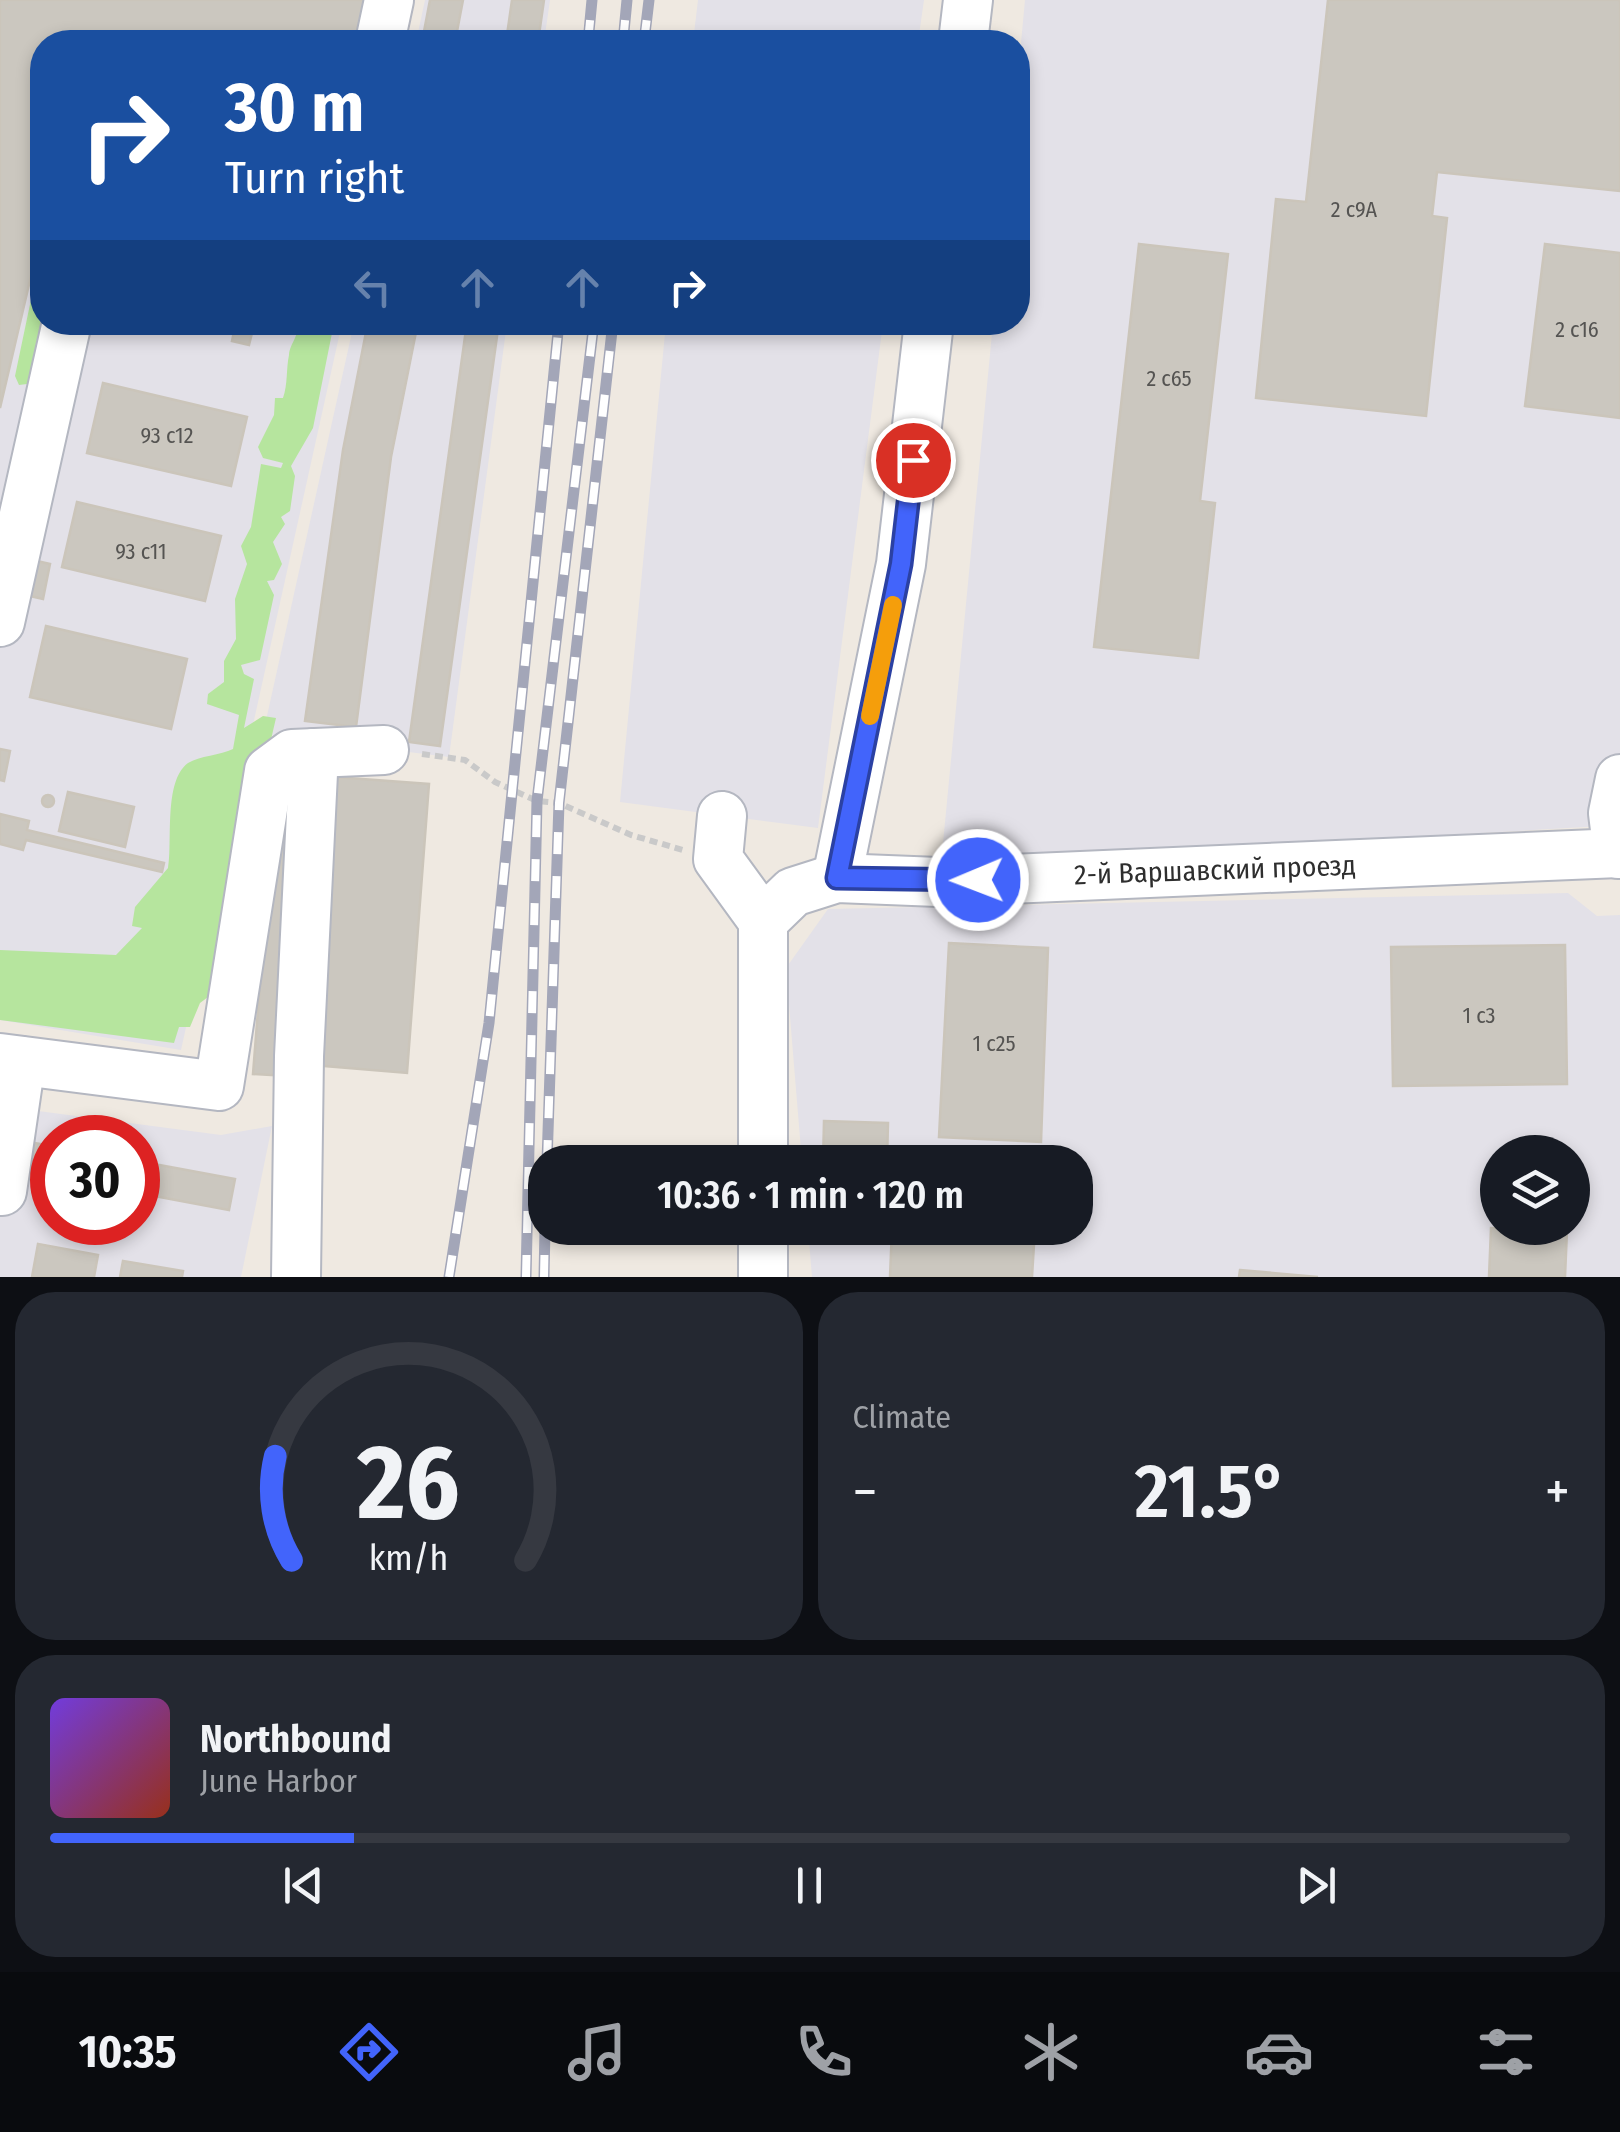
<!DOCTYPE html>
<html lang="en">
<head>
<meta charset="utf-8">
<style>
	:root { --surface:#171b24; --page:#242831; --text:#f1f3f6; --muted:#9ea1a6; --line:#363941; --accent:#4264fb }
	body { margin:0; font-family:"Fira Sans Condensed",sans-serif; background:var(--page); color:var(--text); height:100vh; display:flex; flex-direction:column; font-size:38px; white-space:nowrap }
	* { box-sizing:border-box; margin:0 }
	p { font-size:32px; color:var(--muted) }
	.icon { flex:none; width:55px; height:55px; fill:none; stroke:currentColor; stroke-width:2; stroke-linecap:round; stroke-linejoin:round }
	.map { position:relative; height:1277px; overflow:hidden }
	.details { display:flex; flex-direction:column; gap:15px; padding:15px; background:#0d0f14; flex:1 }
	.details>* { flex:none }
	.top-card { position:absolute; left:30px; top:30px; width:1000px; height:305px; border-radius:40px; box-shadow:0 5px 15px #0003; background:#1a4fa0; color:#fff; overflow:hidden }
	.fabs { position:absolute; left:1480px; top:1135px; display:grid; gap:20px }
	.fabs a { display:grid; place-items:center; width:110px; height:110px; border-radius:50%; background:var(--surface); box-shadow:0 5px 15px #0003; font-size:50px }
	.speed { position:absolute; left:30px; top:1115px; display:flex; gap:20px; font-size:50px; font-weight:700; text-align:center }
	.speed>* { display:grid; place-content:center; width:130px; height:130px; border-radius:50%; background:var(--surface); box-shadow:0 5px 15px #0003; line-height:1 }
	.speed .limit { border:15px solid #d22; background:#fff; color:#111 }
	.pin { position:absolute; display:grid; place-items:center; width:85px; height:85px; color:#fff; margin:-42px; border:5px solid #fff; border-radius:50%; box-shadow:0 2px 10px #0007 }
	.me { position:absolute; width:110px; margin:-55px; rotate:269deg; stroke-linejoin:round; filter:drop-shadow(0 0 8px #0008) }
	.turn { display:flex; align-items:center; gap:35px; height:210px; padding:0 30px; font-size:45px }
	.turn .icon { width:130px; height:130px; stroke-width:2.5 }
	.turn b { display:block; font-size:70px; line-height:85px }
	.lanes { display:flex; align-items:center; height:95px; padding:0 30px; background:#0003; justify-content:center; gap:50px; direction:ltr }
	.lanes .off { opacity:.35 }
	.big { font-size:75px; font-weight:600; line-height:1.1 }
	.details .widget { flex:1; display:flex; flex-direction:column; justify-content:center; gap:15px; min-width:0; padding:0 35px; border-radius:40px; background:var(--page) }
	.details .dial { align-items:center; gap:0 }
	.dial svg { height:260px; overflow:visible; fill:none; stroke:var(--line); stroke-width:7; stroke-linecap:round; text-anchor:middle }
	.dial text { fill:var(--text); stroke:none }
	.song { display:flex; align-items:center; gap:30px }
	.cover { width:120px; height:120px; border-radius:15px; background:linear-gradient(135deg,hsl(260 70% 55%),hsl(10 70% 35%)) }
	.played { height:10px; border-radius:5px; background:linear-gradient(90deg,var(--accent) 20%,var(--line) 20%) }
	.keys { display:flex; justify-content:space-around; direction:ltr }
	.heat { display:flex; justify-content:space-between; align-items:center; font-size:55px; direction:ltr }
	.details .tiles { flex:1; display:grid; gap:15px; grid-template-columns:1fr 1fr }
	.widget:last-child { grid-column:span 2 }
	.trip { position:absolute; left:528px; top:1145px; width:565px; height:100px; border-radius:40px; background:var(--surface); box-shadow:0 5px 15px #0003; font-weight:600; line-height:100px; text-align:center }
	.tab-bar { display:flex; height:160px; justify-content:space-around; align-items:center; background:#090b0e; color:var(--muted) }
	.tab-bar .icon { width:70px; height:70px }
	.tab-bar .on { color:var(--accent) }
	.tab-bar b { font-size:45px; color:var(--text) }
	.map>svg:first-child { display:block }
	.industrial { fill:#e3e1e8; fill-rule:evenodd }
	.green { fill:#b6e59e }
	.building { fill:#cbc7bf; stroke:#cbc5ba; stroke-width:2.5 }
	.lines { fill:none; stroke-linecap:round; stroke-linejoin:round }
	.minor-casing { stroke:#b4b7c1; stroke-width:52 }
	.path { stroke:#c9c9c9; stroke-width:6; stroke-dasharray:8 5; stroke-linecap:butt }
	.minor { stroke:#fff; stroke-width:48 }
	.rail-casing { stroke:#a3a6b8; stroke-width:11 }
	.rail { stroke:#fff; stroke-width:8; stroke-dasharray:22; stroke-linecap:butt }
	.route-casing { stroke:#2b41a3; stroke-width:25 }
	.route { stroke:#4264fb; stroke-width:18 }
	.slow { stroke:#f59e0b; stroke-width:18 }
	.labels { text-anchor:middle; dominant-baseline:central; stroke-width:9; stroke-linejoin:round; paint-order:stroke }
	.number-label { font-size:22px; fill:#555452 }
	.street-label { font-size:28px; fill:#2e2e2e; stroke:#fff }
</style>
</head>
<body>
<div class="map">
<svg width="1620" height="1277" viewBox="0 0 1620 1277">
	<rect width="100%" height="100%" fill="#efe9e1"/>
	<g class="industrial">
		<path d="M0 0H412L403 42H42V322L342 323 181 1050 0 1020Z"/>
		<path d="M425 0H550L544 42H416Z"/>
		<path d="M698 0H924L918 42H693Z"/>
		<path d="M1025 0H1620V825L941 864 993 323 1018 322V75Z"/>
		<path d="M354 323H507L449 757 263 734Z"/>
		<path d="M666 323H883L818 828 620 802Z"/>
		<path d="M1568 893 1597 916 1620 915V1277H812L808 1228H1075V1162H802L786 968 828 909ZM1498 1152H1572V1228H1498Z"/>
		<path d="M0 1106 221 1135 272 1126 241 1277H0ZM52 1138H138V1222H52Z"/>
	</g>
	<g class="green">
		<path d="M42 247V322L59 323 43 382 19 385 15 376Z"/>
		<path d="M298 323H334L313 428 291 466 295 476 290 511 281 517 285 524 273 542 282 564 274 580 267 581 274 595 260 660 241 665 244 674 254 679 244 728 263 716 276 718 212 994 200 1003 190 1027H179L174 1043 0 1020V950L116 955 142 928 132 926 135 907 168 868C173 844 163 781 188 763 199 756 221 755 233 749L239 715 207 704 208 694 224 682V661L236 639 235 599 247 564 241 546 251 527 261 464 281 468 283 463 263 458 258 447 274 415 275 398H283C288 384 286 369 289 355 290 343 298 339 298 323Z"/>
	</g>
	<g class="building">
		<path d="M0 0H365L355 42H42V229L0 408Z"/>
		<path d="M430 0H463L455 42H422Z"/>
		<path d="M512 0H544L538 42H506Z"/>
		<path d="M1328 0H1620V191L1437 172 1432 216 1447 218 1426 416 1256 398 1276 199 1306 202Z"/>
		<path d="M1139 244 1228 254 1200 501 1215 503 1198 658 1094 647Z"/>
		<path d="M1545 244 1620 253V418L1525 406Z"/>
		<path d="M236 322H268L266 332 253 329 249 345 232 341Z"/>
		<path d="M368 322H418L391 457 356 727 305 721 343 450Z"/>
		<path d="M467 322H499L440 746 409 742Z"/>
		<path d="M103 383 247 417 231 486 87 453Z"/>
		<path d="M77 502 221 536 205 601 62 567Z"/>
		<path d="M37 561 50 564 43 599 30 596Z"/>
		<path d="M46 626 187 659 171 729 30 697Z"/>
		<path d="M0 749 10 751 4 781 0 780Z"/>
		<path d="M335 777 429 784 407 1073 313 1065Z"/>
		<path d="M68 792 134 807 125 847 59 831Z"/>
		<path d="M275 793 309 796 287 1076 253 1074Z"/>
		<circle cx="48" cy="801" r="6"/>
		<path d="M0 814 29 821 27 830 164 863 162 872 26 840 23 850 0 844Z"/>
		<path d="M949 943 1048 948 1041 1142 939 1137Z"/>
		<path d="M1565 945 1567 1084 1393 1086 1391 947Z"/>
		<path d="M824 1121 888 1123 887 1162H823Z"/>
		<path d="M29 1142 52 1146V1178L24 1172Z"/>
		<path d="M138 1161 235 1179 229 1210 138 1193Z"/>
		<path d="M892 1228H1035L1032 1277H890Z"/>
		<path d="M1491 1228 1567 1231 1565 1277H1489Z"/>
		<path d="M38 1244 98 1255 94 1277H32Z"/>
		<path d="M123 1261 183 1271 182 1277H120Z"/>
		<path d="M1240 1270 1318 1277H1239Z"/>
	</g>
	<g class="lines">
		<g class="minor-casing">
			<g id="minor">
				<path d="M380 42 389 0"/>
				<path d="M963 42 968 0"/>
				<path d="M0 622 67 322"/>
				<path d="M722 816 718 859 763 921"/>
				<path d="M1618 854 1613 813 1620 779"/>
				<path d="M837 878 901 564 929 322"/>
				<path d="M763 921 793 892 837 878 938 882 1620 853"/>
				<path d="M763 921V1162"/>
				<path d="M0 1058 219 1086 269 771 292 754 384 750"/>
				<path d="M2 1191 21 1061"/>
				<path d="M763 1228V1277"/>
				<path d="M296 1277 299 1056 314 753"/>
			</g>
		</g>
		<path class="path" d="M422 754 465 760 495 782 537 801 559 803 631 835 683 850"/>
		<use href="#minor" class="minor"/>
		<g class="rail-casing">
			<g id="rail">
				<path d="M588 42 592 0"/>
				<path d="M623 42 627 0"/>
				<path d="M644 42 649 0"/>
				<path d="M547 1162 559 803 613 322"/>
				<path d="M449 1277 489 1023 559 322"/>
				<path d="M526 1277 537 801 594 322"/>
				<path d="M544 1277 545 1228"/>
			</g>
		</g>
		<use href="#rail" class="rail"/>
	</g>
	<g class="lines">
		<g class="route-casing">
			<path id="route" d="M913 460 901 564 837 878 978 880"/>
		</g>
		<use href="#route" class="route"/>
		<path class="slow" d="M870 716 893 605"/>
	</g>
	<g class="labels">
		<g class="number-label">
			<text x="1354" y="209">2 с9А</text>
			<text x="1577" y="329">2 с16</text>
			<text x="1169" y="378">2 с65</text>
			<text x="167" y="435">93 с12</text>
			<text x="141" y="551">93 c11</text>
			<text x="1479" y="1015">1 с3</text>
			<text x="994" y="1043">1 с25</text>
		</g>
		<g class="street-label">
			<text transform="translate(1215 870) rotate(-2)">2-й Варшавский проезд</text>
		</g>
	</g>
</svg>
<div class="fabs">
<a><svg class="icon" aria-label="layers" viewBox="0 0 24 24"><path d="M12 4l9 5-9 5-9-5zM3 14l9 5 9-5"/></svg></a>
</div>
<div class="speed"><div class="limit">30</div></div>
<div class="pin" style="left:913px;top:460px;background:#d93025"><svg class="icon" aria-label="arrive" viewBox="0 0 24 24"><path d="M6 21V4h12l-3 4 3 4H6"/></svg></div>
<svg class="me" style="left:978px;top:880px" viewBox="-20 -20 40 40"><circle r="17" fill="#4264fb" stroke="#fff" stroke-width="3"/><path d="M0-11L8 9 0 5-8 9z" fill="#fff"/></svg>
<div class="trip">10:36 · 1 min · 120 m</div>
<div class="top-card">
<div class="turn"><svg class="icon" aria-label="right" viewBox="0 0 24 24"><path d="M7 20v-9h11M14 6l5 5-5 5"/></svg><div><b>30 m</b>Turn right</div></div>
<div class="lanes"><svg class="icon off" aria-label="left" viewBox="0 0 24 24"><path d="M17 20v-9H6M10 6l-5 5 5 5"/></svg><svg class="icon off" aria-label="ahead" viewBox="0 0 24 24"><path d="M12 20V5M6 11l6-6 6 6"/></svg><svg class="icon off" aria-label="ahead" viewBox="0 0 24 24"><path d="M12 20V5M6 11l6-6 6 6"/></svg><svg class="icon" aria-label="right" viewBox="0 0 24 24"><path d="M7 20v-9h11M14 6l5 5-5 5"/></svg></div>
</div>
</div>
<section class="details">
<div class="tiles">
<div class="widget dial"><svg viewBox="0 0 100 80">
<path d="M14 69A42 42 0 1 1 86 69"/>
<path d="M14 69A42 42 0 0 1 9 37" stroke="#4264fb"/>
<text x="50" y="56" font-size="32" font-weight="700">26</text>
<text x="50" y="72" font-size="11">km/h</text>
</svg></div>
<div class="widget"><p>Climate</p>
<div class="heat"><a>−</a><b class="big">21.5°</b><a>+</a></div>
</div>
<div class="widget">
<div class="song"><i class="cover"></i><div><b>Northbound</b><p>June Harbor</p></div></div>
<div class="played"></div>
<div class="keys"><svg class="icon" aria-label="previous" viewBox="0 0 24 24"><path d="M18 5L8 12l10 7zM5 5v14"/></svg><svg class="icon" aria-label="pause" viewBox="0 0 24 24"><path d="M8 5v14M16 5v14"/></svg><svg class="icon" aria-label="next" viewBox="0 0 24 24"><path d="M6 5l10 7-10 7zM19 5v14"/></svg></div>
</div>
</div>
</section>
<nav class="tab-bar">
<b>10:35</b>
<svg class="icon on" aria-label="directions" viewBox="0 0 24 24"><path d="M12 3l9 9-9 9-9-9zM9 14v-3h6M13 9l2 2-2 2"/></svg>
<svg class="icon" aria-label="music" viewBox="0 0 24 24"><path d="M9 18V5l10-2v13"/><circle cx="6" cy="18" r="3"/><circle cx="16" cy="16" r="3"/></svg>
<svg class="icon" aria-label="phone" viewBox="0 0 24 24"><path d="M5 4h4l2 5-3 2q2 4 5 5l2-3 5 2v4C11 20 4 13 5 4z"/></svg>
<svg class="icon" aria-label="climate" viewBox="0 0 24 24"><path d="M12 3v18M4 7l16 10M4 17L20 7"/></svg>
<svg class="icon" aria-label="car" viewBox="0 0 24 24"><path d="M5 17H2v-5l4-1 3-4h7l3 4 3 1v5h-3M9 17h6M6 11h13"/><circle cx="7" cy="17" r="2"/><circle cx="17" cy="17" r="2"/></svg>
<svg class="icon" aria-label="filters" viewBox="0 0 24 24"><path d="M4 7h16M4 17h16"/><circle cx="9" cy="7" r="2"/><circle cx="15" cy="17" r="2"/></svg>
</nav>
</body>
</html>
